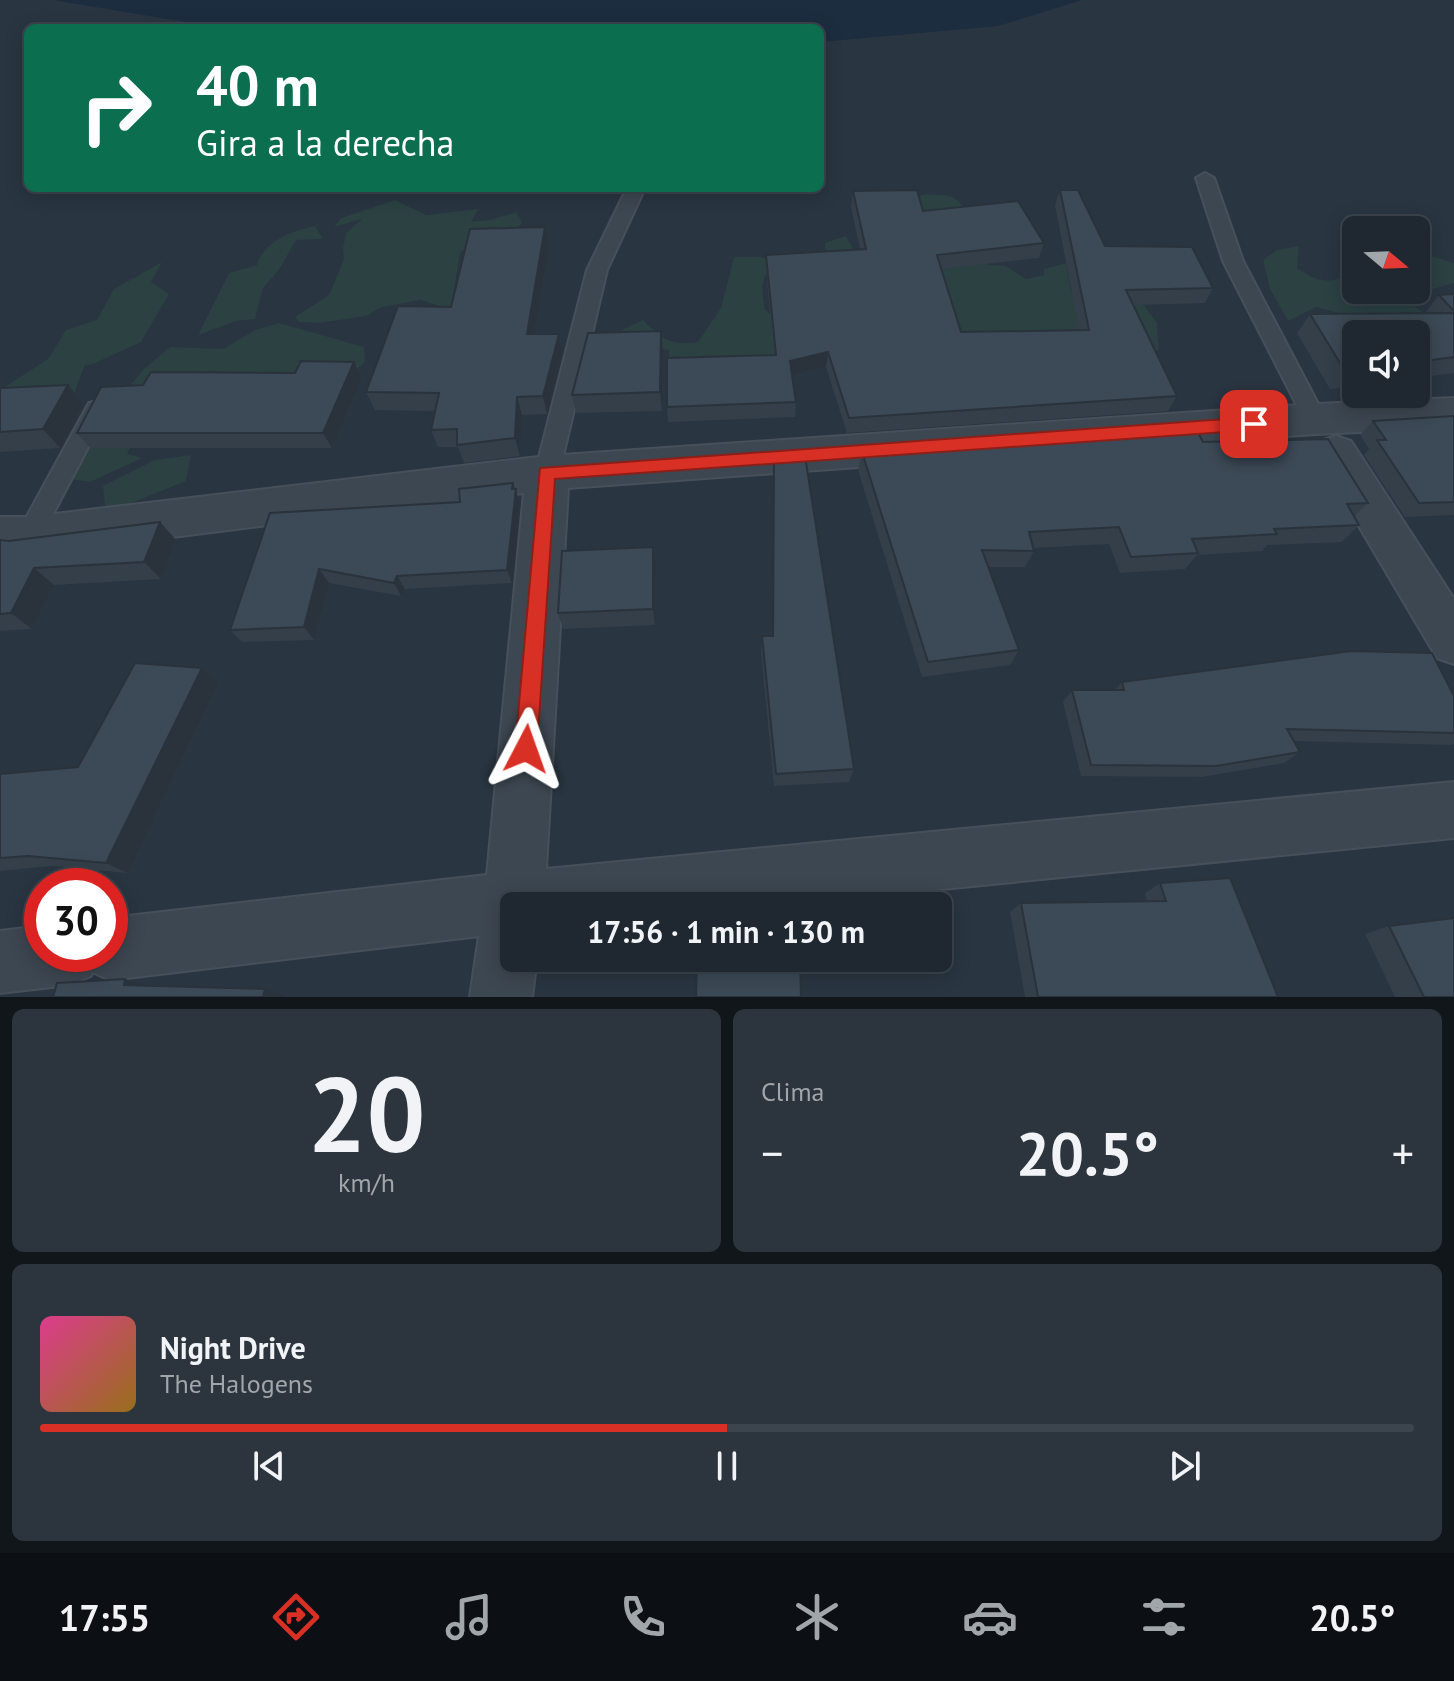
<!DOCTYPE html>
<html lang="es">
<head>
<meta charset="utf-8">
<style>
	:root { --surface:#1f2831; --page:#2c343d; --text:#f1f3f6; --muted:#a1a6ab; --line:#3c444d; --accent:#d93025 }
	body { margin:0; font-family:"PT Sans",sans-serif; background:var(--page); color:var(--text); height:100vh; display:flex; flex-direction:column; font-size:30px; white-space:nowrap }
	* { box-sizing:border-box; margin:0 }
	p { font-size:26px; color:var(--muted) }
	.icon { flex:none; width:44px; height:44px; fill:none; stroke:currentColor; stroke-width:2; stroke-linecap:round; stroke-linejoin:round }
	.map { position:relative; height:997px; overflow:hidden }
	.panel { display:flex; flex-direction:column; gap:12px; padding:12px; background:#11161b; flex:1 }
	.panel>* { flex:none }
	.guide { position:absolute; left:24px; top:24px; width:800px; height:168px; border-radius:12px; box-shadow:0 4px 20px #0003,0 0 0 2px var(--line); background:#0b6e4f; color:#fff; overflow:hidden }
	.needle { width:52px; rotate:109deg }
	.fabs { position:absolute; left:1342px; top:216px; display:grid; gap:16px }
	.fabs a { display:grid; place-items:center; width:88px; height:88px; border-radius:12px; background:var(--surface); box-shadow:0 4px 20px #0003,0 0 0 2px var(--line); font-size:40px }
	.speed { position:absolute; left:24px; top:868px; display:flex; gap:16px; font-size:40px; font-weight:700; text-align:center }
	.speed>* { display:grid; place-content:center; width:104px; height:104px; border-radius:50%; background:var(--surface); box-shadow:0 4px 20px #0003,0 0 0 2px var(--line); line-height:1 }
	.speed .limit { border:12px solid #d22; background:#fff; color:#111 }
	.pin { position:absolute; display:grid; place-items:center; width:68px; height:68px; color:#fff; margin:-34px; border-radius:16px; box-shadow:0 4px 12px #0006 }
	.me { position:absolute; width:88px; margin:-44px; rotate:4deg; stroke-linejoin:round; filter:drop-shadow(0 0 6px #0008) }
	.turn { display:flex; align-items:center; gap:28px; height:168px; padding:0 40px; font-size:36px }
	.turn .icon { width:104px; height:104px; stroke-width:2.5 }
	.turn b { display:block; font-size:56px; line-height:68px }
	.big { font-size:60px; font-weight:600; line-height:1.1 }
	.panel .tile { flex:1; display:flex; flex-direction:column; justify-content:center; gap:12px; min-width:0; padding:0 28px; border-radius:12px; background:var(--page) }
	.panel .dial { align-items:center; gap:0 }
	.dial b { font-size:104px; line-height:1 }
	.song { display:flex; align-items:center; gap:24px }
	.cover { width:96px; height:96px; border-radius:12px; background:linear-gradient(135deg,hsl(330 70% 55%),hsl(40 70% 35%)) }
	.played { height:8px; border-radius:4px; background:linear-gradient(90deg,var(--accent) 50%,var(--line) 50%) }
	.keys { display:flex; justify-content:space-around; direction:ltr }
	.heat { display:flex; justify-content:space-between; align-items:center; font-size:44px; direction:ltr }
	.panel .tiles { flex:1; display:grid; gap:12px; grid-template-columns:1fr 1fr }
	.tile:last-child { grid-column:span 2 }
	.trip { position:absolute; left:500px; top:892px; width:452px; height:80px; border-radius:12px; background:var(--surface); box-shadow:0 4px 20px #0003,0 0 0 2px var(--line); font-weight:600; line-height:80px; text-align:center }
	.menu { display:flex; height:128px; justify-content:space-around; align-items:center; background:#0c1014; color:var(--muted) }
	.menu .icon { width:56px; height:56px }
	.menu .active { color:var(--accent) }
	.menu b { font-size:36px; color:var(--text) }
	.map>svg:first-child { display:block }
	.green { fill:#2b4142 }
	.water { fill:#1c2d3f }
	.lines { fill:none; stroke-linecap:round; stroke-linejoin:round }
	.lane-casing { stroke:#47505a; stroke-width:4 }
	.street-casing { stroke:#47505a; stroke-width:4 }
	.lane { fill:#3d4751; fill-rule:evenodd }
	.street { fill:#3d4751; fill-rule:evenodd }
	.wall { fill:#343f4a }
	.shaded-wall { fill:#2a333c }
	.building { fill:#3c4956; stroke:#2a333c; stroke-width:2 }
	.route { fill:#d93025; stroke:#8d1f18; stroke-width:2 }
</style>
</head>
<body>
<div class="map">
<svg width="1454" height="997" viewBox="0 0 1454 997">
	<rect width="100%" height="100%" fill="#293541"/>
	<g class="green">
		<path d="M926 194C934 195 945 194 952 197 972 204 973 249 989 265L1006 266 1026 279 1044 275V269L1066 263 1071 291 1134 292 1157 323 1159 350 967 357 916 197Z"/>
		<path d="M395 200 426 215 478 209 471 222 490 220 516 212 522 222 512 237 460 252 451 310 421 300 382 307 366 316 320 323 299 322 295 317 329 295 344 259 343 248 346 233 362 219 334 227 341 218Z"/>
		<path d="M315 226 323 239 296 240 279 270 263 288 255 319 236 321 198 335 229 273 257 265C264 241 291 231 315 226Z"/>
		<path d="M846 236 907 346 669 370V350L635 347 622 330 643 320C663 339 671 346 698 342L721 308 734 257H759L779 261C760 273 761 288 765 310L772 315 833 256 825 249V243Z"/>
		<path d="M1299 246 1297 268C1321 284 1330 284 1356 272V290H1397L1424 314 1416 334 1316 307 1288 321 1270 289 1263 260 1277 250Z"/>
		<path d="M1431 256 1454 263V283L1426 291 1416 282V272L1422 258Z"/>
		<path d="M162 262 151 282 169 294 141 342 93 364 85 365 72 399 0 390 48 359 66 330 97 320 114 289Z"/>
		<path d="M279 323 364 347 365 362 355 371 156 395 127 454 142 458 90 482 65 478 97 438 108 411 144 369 170 347 223 349 255 330Z"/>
		<path d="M191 455 186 481 129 504 105 507 103 486 155 460Z"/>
	</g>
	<path class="water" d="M53 0H1082L998 26 820 42V28H222Z"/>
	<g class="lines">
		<g class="lane-casing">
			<g id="lane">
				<path d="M1205 173 1214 178 1243 261 1326 419 1323 425 1315 427 1307 425 1223 261 1196 178Z"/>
				<path d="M627 188H645L607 270 559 473 555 479 547 482 539 479 535 473 587 270Z"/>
				<path d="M97 401 105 403 108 409 38 543 29 546 20 543 17 536 20 529 89 403Z"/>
			</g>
		</g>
		<g class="street-casing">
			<g id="street">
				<path d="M1454 398V428L1315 434 568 488 546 869 1454 782V838L771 906H514V958H537L532 997H470L479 936 110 980 92 972 91 976 69 985 0 993V931L42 926V954H110V918L487 875 524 493 29 555H0V517H29L547 456 1315 404Z"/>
				<path d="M1336 436 1351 441 1454 599V664L1437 658 1315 452 1321 441Z"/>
			</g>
		</g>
		<use href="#lane" class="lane"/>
		<use href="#street" class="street"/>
	</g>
	<g class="wall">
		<path d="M1060 190 1105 246 1213 288 1205 303 1134 305 1177 396 1168 411 847 433 826 367 792 375 796 402 795 417 668 422 667 407 774 355 766 270V255L860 249 851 207 853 191 1044 243 1039 258 941 269 961 332 1079 330 1055 205Z"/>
		<path d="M545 227 549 246 534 334H559L563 352 547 414 522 415 520 456 464 463 458 447H438L431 430 435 411 375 410 366 392 451 307Z"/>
		<path d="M1454 294V373L1416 378V334H1356V386L1330 389 1297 333 1310 314 1425 313 1439 295Z"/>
		<path d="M661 331 663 350 662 411 576 413 572 395Z"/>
		<path d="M354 362 362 378 332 448H90L77 433 143 385 295 373Z"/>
		<path d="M68 385 84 404 60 448 0 452V388Z"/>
		<path d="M1454 416V515L1405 517 1364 455 1369 449 1360 435 1373 421Z"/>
		<path d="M1203 442 1368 503 1354 517 1359 525 1342 542 1267 545 1262 551 1197 555 1185 569 1120 573 1109 544 1033 548 1034 551 1025 567H988L1019 650 1010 665 922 677 858 470 862 452Z"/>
		<path d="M774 458 854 769 849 782 774 786 761 652 762 636H772Z"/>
		<path d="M513 483 520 503 512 583 405 589 401 596 329 583 314 640 242 642 230 630 270 513 460 502Z"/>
		<path d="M0 540H176L161 579 54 585 32 629 0 631Z"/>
		<path d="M653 547 656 565 655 625 563 629 558 613Z"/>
		<path d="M1122 682 1454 696V744L1452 745 1294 741 1300 752 1284 763 1202 777 1081 776 1063 702 1072 690H1115Z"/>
		<path d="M218 683 128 873 52 866 0 871V774L78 767Z"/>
		<path d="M1160 883 1278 997H1025L1010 912 1021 903 1147 901 1145 893Z"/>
		<path d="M1389 926 1454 997H1395L1365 934Z"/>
	</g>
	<g class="shaded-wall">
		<path d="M545 227 549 246 531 353 527 334Z"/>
		<path d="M661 331 663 350 662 411 660 392Z"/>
		<path d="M559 334 563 352 547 414 543 396Z"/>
		<path d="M828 352 826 367 788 376 790 361Z"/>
		<path d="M354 362 362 378 332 448 323 433Z"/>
		<path d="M68 385 84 404 60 448 43 429Z"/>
		<path d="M517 397 522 415 520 456 515 438Z"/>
		<path d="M513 483 520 503 512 583 507 570Z"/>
		<path d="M160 522 176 540 161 579 144 562Z"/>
		<path d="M653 547 656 565 655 625 653 609Z"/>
		<path d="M34 568 54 585 32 629 11 613Z"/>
		<path d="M319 569 329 583 314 640 304 627Z"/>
		<path d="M397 576 405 589 401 596 394 583Z"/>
		<path d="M202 668 218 683 128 873 106 863Z"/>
		<path d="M125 979 148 986 124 985Z"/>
		<path d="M265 989 283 995 282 997H263Z"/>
	</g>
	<g class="building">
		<path d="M917 190 923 211 1018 201 1044 243 937 255 961 332 1089 330 1060 190H1078L1105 246 1192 247 1213 288 1126 290 1177 396 849 418 828 352 790 361 796 402 667 407V358L776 355 766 255 866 249 853 191Z"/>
		<path d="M545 227 527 334H559L543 396 517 397 515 438 457 445V429L431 430 439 393 366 392 398 306 451 307 470 229Z"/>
		<path d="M1454 294V311L1439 295Z"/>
		<path d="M1454 313V357L1416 362V334H1356V370L1345 371 1310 314Z"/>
		<path d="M661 331 660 392 572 395 588 333Z"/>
		<path d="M301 361 354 362 323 433H77L101 387 143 385 151 372 295 373Z"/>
		<path d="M68 385 43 429 0 432V388Z"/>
		<path d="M1454 416V502L1419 503 1377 440H1386L1373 421Z"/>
		<path d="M1196 429 1203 442 1328 439 1368 503 1347 504 1359 525 1274 529 1277 534 1192 539 1198 553 1131 557 1119 527 1029 532 1034 551 982 550 1019 650 928 662 862 452Z"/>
		<path d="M805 456 854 769 776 774 762 636H773L774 458Z"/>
		<path d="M513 483 512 489H516L507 570 397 576 394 583 319 569 304 627 230 630 270 513 460 502 459 489Z"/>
		<path d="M160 522 144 562 34 568 11 613 0 614V540L9 541Z"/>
		<path d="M653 547V609L558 613 562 551Z"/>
		<path d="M1351 651 1432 653 1454 696V733L1287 729 1300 752 1216 766 1091 765 1072 690H1124L1122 682Z"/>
		<path d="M135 663 202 668 106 863 28 856 0 858V774L78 767Z"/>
		<path d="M1230 878 1278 997H1038L1021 903 1166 901 1160 883Z"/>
		<path d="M698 905 795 906H698Z"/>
		<path d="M1454 918V997H1424L1389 926Z"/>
		<path d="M697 958H800L801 997H696Z"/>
		<path d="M125 979 124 985 265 989 263 997H53L57 983Z"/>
	</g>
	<path class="route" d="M1254 417 1263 424 1254 430 555 479 537 749 533 756 526 759 518 756 515 749 540 468Z"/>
</svg>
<div class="fabs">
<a><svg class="needle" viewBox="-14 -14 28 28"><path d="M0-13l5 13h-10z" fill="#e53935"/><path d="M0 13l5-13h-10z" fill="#a1a6ab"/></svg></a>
<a><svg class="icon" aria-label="sound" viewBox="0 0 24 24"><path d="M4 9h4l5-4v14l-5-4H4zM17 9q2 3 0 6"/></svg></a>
</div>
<div class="speed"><div class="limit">30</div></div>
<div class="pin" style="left:1254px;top:424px;background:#d93025"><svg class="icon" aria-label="arrive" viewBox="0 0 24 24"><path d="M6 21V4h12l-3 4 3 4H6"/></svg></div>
<svg class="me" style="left:526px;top:749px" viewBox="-20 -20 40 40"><path d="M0-17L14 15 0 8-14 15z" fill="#d93025" stroke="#fff" stroke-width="4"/></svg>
<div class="trip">17:56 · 1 min · 130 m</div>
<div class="guide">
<div class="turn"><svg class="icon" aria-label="right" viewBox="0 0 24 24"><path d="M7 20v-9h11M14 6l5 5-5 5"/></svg><div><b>40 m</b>Gira a la derecha</div></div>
</div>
</div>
<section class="panel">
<div class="tiles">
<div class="tile dial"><b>20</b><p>km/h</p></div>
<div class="tile"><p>Clima</p>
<div class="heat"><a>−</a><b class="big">20.5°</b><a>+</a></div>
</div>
<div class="tile">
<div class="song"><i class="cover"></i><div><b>Night Drive</b><p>The Halogens</p></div></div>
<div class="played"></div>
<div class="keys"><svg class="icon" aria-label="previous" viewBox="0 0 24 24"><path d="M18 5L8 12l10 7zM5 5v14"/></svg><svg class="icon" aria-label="pause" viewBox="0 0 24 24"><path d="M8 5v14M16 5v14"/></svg><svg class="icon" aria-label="next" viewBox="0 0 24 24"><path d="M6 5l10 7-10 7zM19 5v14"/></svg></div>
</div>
</div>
</section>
<nav class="menu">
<b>17:55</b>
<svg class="icon active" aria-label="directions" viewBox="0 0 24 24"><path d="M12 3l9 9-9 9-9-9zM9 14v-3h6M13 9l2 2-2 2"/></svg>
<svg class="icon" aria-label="music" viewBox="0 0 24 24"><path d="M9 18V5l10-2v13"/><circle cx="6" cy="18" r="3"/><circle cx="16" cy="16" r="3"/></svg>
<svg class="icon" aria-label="phone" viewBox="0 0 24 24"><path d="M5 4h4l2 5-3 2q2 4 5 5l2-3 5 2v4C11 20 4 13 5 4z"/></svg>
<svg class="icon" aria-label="climate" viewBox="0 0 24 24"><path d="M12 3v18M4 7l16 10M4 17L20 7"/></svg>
<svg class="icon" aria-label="car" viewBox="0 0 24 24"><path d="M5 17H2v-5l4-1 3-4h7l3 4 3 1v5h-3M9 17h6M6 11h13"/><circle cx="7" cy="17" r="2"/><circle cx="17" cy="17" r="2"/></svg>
<svg class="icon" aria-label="filters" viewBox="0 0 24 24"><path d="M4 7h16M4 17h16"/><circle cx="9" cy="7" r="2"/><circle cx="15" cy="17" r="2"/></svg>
<b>20.5°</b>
</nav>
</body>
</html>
